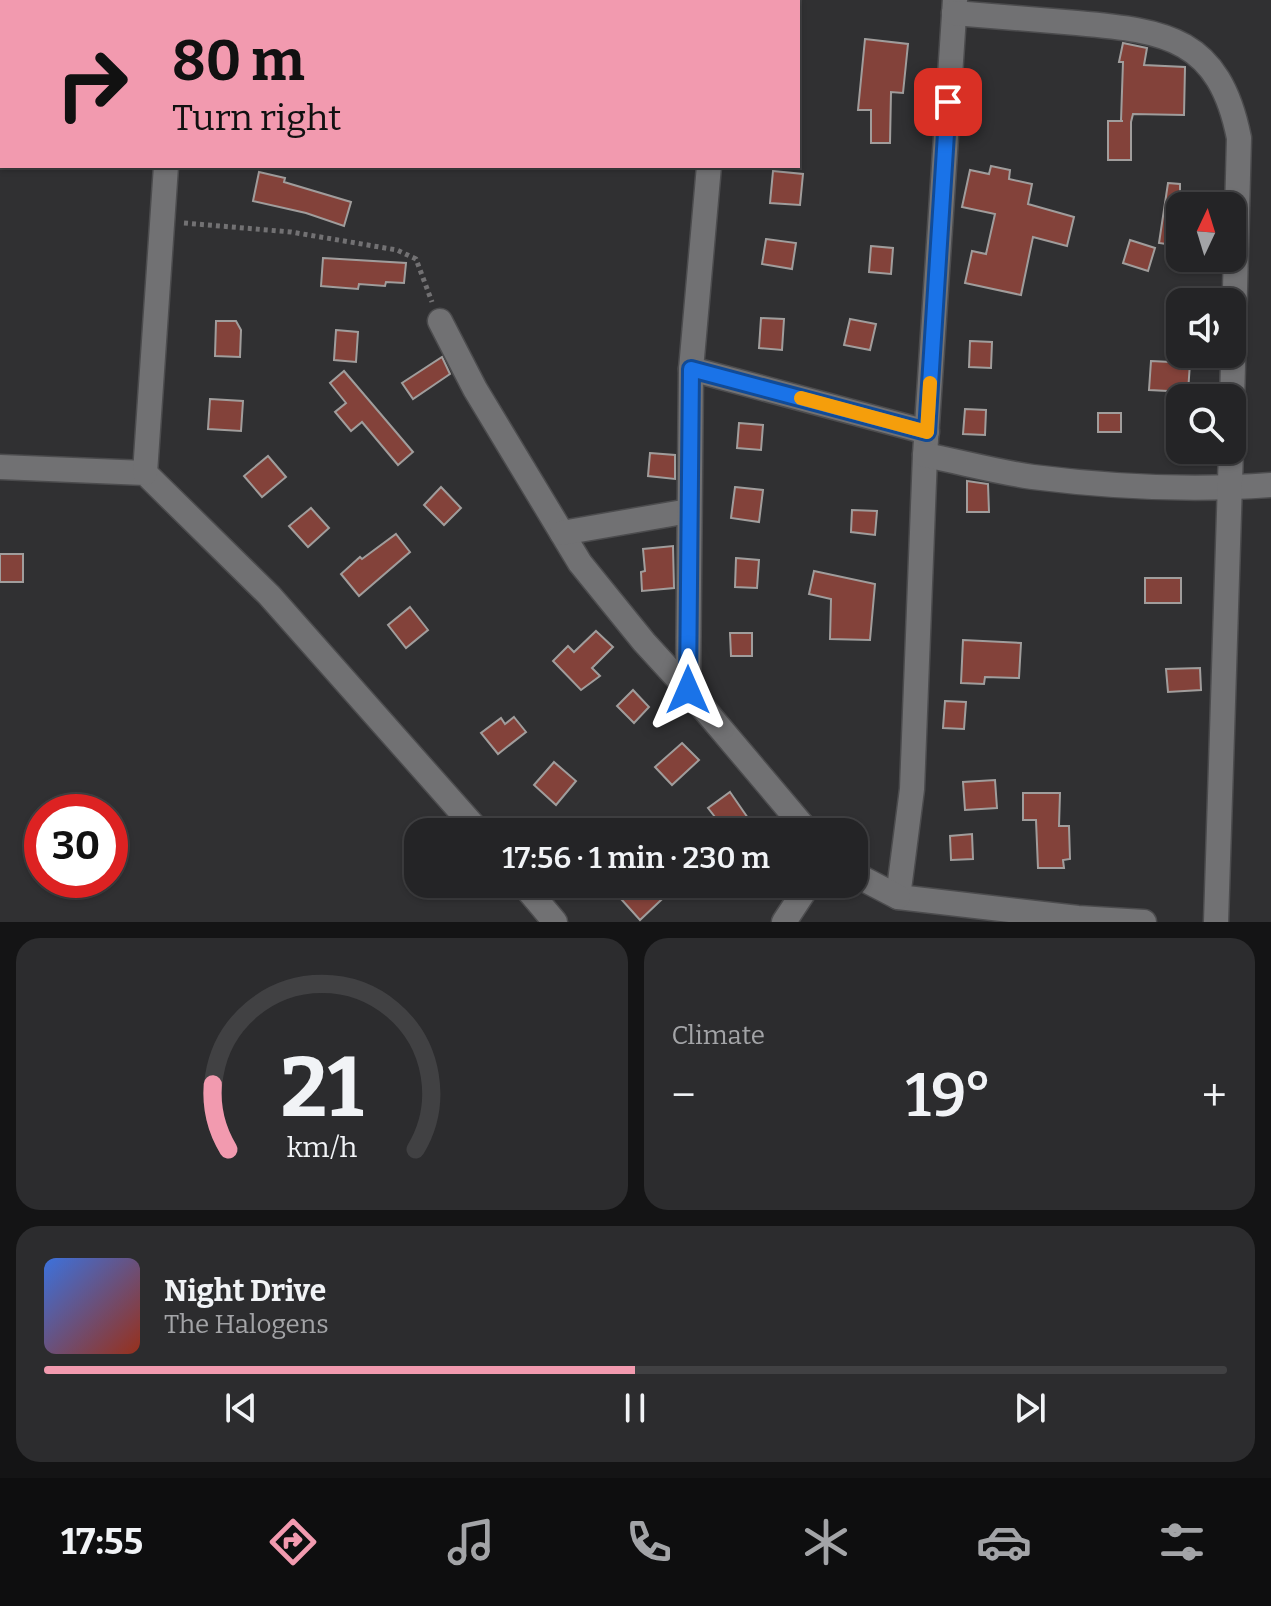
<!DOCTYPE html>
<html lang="en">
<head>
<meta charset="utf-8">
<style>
	:root { --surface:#242426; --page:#2c2c2e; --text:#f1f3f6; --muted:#a3a4a7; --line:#414143; --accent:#f29aaf }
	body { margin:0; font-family:Bitter,serif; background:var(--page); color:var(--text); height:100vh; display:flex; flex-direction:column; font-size:30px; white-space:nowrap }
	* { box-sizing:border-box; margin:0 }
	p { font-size:26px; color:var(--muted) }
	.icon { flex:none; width:44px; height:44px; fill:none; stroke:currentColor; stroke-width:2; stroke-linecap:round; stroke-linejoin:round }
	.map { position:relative; height:922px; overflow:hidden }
	.drawer { display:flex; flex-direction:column; gap:16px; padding:16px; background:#141415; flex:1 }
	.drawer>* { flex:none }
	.banner { position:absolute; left:0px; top:0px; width:800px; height:168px; box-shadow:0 2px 6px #0004,0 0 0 2px var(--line); background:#f29aaf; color:#111; overflow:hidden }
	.needle { width:52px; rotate:4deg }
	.tools { position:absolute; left:1166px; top:192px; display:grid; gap:16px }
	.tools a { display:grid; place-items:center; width:80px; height:80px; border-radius:16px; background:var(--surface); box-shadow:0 2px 6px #0004,0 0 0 2px var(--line); font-size:40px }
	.speed { position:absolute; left:24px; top:794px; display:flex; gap:16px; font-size:40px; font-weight:700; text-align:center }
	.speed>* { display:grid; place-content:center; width:104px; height:104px; border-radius:50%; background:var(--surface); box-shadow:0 2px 6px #0004,0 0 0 2px var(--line); line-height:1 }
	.speed .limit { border:12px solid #d22; background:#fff; color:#111 }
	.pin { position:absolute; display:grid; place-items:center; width:68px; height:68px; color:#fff; margin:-34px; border-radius:16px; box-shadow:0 4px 12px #0006 }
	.me { position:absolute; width:88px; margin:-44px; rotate:0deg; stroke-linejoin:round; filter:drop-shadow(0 0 6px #0008) }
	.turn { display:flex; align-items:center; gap:28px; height:168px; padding:0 40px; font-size:36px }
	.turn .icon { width:104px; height:104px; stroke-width:2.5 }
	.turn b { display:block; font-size:56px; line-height:68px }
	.big { font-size:60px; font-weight:600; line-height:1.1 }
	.drawer .card { flex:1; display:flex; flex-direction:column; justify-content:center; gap:12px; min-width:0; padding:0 28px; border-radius:24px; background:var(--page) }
	.drawer .dial { align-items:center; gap:0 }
	.dial svg { height:208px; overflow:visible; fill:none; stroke:var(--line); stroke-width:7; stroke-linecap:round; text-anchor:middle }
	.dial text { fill:var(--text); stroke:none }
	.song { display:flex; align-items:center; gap:24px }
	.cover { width:96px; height:96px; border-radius:12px; background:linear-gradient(135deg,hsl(220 70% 55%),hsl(10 70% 35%)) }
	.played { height:8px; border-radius:4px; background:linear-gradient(90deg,var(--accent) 50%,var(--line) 50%) }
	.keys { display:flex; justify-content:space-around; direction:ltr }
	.heat { display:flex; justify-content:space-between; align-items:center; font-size:44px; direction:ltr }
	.drawer .tiles { flex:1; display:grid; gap:16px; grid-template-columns:1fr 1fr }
	.card:last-child { grid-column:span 2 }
	.trip { position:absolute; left:404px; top:818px; width:464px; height:80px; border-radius:24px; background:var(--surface); box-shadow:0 2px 6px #0004,0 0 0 2px var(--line); font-weight:600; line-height:80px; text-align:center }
	.menu { display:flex; height:128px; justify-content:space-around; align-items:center; background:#0e0e0f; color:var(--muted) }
	.menu .icon { width:56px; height:56px }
	.menu .active { color:var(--accent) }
	.menu b { font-size:36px; color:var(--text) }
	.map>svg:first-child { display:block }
	.building { fill:#83423a; stroke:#a09d9c; stroke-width:2 }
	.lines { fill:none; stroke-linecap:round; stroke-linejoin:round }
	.minor-casing { stroke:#4c4c4e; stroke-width:27 }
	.path { stroke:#727173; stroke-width:5; stroke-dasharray:4 4; stroke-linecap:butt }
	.minor { stroke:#717173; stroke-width:24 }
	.route-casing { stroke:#114b97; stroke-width:20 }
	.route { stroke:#1a73e8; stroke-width:14 }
	.slow { stroke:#f59e0b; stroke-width:14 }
</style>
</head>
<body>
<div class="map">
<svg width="1271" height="922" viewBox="0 0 1271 922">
	<rect width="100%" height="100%" fill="#303032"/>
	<g class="building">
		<path d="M865 39 908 44 903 93 891 92 890 143H871V110H858Z"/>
		<path d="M1123 43 1147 48 1144 65 1185 67 1184 115 1133 114 1131 122V160H1108V121H1123H1121L1123 62H1119Z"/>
		<path d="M991 166 1010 170 1009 179 1032 184 1028 204 1074 217 1067 246 1033 237 1021 295 965 283 972 251 986 254 995 214 962 207 970 170 989 174Z"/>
		<path d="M773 171 803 174 800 205 770 203Z"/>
		<path d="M259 172 285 178 284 182 351 202 344 226 306 213 253 201Z"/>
		<path d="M1168 183 1180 184V246L1159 243Z"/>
		<path d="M766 239 796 243 792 269 762 264Z"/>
		<path d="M1130 240 1155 248 1148 271 1123 263Z"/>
		<path d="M871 246 893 248 891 274 869 272Z"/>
		<path d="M323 258 406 263 404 283 386 282 385 286 359 284 358 289 321 286Z"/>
		<path d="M761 318 784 319 782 350 759 348Z"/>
		<path d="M850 319 876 324 870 350 844 345Z"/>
		<path d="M216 321H236L241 330 240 357 215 356Z"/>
		<path d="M336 330 358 332 356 362 334 360Z"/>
		<path d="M970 341 992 342 991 368 969 367Z"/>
		<path d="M442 357 450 374 413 399 402 383Z"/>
		<path d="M1151 361 1190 363 1188 392 1149 390Z"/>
		<path d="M344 371 413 452 398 465 362 422 351 431 335 412 346 403 330 383Z"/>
		<path d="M210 399 243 401 241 431 208 429Z"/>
		<path d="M965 409 986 410 985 435 963 434Z"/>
		<rect x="1098" y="413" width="23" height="19"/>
		<path d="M739 423 763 425 761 450 737 448Z"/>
		<path d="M650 453 675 455V479L648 476Z"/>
		<path d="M268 456 286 477 262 497 244 476Z"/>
		<path d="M967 481 988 484 989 512H967Z"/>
		<path d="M441 487 461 508 444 525 424 505Z"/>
		<path d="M735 487 763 490 759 522 731 518Z"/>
		<path d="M311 508 329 528 308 547 289 526Z"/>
		<path d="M852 510 877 511 875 535 851 532Z"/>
		<path d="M396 534 410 552 359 596 341 574 360 557 362 559Z"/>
		<path d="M673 546 674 588 642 591 641 572 645 571 643 549Z"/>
		<rect x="0" y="554" width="23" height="28"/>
		<path d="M736 558 759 560 757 588 735 587Z"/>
		<path d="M814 571 875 584 870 640 830 639 831 599 809 594Z"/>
		<rect x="1145" y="578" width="36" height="25"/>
		<path d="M410 607 428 630 406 648 388 625Z"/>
		<path d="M596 631 613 647 592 668 600 676 581 690 553 661 568 646 574 652Z"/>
		<path d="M730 633H752V656H731Z"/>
		<path d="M963 640 1021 643 1019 678 985 677 984 684 961 683Z"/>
		<path d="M1200 668 1201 690 1168 692 1166 669Z"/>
		<path d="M633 690 649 707 634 723 617 706Z"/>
		<path d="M945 701 966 702 964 729 943 728Z"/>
		<path d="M514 717 526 732 498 754 481 733 501 718 505 724Z"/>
		<path d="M682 743 699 760 672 785 655 767Z"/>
		<path d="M554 762 576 781 556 805 534 785Z"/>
		<path d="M995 780 997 808 965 810 963 782Z"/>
		<path d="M730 792 750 821 733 832H694L715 817 708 808Z"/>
		<path d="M1023 793H1060L1059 826H1069L1070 859 1063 860 1064 868H1038L1036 820H1023Z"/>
		<path d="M972 834 973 859 951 860 950 836Z"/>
		<path d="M640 884H678L640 920 622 900Z"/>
	</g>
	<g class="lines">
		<g class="minor-casing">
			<g id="minor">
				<path d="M357 0 363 2"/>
				<path d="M955 0 925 455 912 789 898 897 1078 918 1144 922"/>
				<path d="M178 2V0"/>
				<path d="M631 2 657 0"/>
				<path d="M724 2 725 0"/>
				<path d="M954 13C995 16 1036 20 1077 23 1167 31 1219 38 1239 138L1232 402"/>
				<path d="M440 321 475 389 580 563 644 642 688 690 808 832"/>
				<path d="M691 369 927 432"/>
				<path d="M925 455C961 462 997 472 1033 477 1112 487 1191 491 1271 485"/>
				<path d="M0 467 145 473 269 595 479 832"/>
				<path d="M145 473 166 166"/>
				<path d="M562 533 689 511"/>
				<path d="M688 690 691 369 709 166"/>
				<path d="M854 874 898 897"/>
				<path d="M523 884 555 922"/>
				<path d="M784 922 809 884"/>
				<path d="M1216 922 1231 450"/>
			</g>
		</g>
		<path class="path" d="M184 223 291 232 397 250 416 259 432 302"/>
		<use href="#minor" class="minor"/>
	</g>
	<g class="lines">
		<g class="route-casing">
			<path id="route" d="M688 690 691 369 927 432 948 102"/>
		</g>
		<use href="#route" class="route"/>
		<path class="slow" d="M801 398 927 432 930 383"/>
	</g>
</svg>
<div class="tools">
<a><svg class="needle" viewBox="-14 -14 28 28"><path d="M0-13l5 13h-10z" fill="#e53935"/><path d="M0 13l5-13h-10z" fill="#a3a4a7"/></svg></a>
<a><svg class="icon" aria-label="sound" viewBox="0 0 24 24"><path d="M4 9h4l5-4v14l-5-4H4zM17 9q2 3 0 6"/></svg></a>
<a><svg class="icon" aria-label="search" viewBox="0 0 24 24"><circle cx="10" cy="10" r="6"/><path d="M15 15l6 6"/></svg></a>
</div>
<div class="speed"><div class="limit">30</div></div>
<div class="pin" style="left:948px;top:102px;background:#d93025"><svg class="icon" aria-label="arrive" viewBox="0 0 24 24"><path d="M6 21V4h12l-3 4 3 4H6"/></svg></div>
<svg class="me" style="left:688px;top:690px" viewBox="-20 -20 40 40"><path d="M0-17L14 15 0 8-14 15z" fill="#1a73e8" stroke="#fff" stroke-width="4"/></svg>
<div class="trip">17:56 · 1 min · 230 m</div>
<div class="banner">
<div class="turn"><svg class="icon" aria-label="right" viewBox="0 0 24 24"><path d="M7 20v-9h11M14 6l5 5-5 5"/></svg><div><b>80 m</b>Turn right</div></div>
</div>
</div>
<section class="drawer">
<div class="tiles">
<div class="card dial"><svg viewBox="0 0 100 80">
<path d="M14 69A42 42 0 1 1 86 69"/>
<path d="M14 69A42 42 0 0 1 8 44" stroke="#f29aaf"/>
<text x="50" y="56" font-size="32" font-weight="700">21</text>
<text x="50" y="72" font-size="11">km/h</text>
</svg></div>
<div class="card"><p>Climate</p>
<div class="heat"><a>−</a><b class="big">19°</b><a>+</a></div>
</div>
<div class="card">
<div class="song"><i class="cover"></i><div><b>Night Drive</b><p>The Halogens</p></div></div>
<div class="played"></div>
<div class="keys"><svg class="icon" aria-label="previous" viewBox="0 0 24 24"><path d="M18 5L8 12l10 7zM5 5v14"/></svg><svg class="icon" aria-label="pause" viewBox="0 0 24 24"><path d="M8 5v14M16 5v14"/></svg><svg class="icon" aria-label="next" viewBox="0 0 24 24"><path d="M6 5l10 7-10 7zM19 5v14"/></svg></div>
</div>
</div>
</section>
<nav class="menu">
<b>17:55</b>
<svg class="icon active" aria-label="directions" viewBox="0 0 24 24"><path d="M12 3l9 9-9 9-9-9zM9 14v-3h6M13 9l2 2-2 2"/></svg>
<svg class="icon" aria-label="music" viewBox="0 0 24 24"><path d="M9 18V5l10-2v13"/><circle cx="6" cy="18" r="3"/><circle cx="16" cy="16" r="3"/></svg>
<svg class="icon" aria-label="phone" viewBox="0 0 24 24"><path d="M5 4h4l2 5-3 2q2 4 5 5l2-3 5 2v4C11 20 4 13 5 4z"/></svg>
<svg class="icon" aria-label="climate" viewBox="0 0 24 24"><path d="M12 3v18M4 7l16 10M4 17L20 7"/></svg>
<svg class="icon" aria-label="car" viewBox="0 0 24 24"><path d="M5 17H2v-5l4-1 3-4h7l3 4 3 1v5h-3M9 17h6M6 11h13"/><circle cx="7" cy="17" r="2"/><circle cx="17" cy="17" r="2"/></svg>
<svg class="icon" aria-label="filters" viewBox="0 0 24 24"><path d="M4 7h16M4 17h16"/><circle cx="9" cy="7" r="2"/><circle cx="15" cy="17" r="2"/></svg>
</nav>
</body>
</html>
